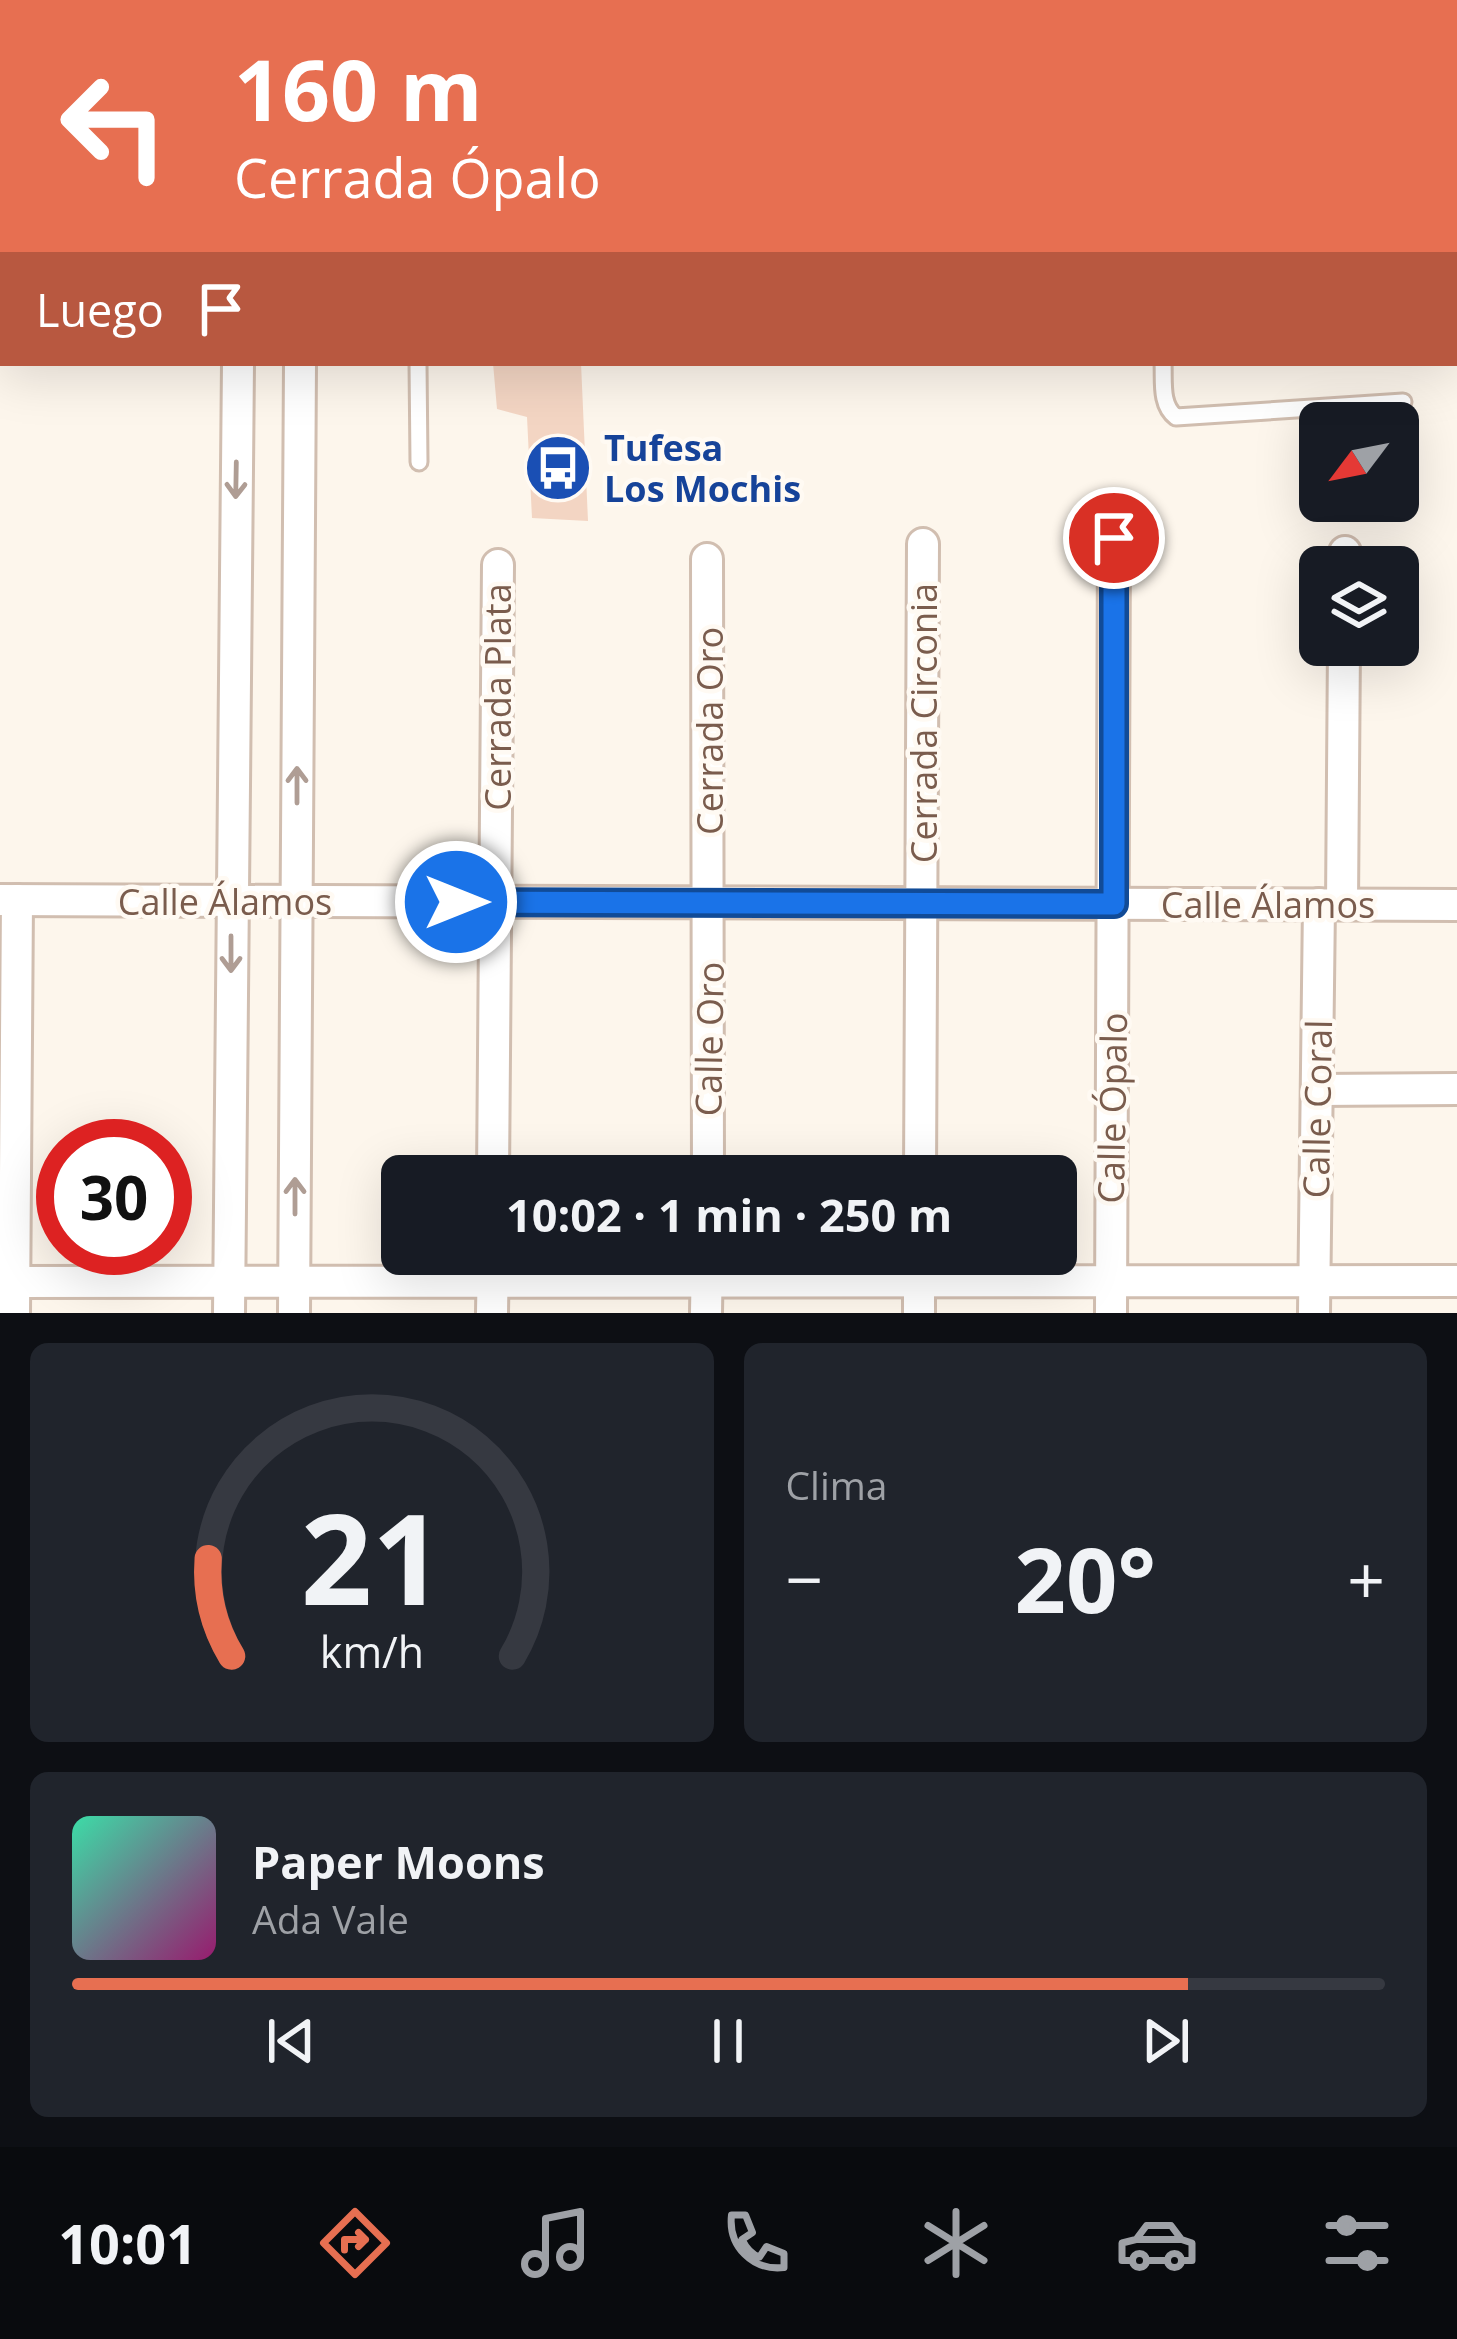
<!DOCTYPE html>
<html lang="es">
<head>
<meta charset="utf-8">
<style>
	:root { --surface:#171b24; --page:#20242c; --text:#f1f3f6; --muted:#9ea1a6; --line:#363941; --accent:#e76f51 }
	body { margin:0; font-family:"Open Sans",sans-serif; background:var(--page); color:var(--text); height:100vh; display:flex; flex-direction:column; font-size:45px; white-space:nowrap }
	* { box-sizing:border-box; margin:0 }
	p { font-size:39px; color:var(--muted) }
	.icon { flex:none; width:66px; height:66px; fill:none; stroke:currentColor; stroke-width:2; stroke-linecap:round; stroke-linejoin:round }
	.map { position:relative; height:1313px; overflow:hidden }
	.side { display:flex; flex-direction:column; gap:30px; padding:30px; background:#0d0f14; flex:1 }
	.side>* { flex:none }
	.top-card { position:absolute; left:0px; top:0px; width:1458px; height:366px; box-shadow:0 12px 48px #0002; background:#e76f51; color:#fff; overflow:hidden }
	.needle { width:78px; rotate:238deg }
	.fabs { position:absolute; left:1299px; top:402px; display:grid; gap:24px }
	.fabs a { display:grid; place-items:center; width:120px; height:120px; border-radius:18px; background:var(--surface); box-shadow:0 12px 48px #0002; font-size:60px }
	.speed { position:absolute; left:36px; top:1119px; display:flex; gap:24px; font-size:60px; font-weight:700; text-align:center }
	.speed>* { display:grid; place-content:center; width:156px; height:156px; border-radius:50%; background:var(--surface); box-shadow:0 12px 48px #0002; line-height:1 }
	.speed .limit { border:18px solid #d22; background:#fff; color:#111 }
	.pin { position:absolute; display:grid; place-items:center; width:102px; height:102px; color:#fff; margin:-51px; border:6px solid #fff; border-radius:50%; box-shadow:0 3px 12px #0007 }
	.me { position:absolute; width:132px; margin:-66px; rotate:90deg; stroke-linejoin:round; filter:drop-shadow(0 0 9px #0008) }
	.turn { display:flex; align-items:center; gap:42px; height:252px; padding:0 36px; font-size:54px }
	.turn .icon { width:156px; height:156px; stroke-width:2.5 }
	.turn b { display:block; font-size:84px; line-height:102px }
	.then { display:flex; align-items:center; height:114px; padding:0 36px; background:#0003; gap:24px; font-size:45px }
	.big { font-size:90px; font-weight:700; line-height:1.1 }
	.side .tile { flex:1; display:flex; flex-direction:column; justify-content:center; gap:18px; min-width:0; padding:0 42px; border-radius:18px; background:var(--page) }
	.side .dial { align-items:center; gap:0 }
	.dial svg { height:312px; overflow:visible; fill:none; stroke:var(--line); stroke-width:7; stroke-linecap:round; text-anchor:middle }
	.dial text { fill:var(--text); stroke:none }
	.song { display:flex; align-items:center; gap:36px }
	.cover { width:144px; height:144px; border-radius:18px; background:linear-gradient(135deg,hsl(160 70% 55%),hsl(320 70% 35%)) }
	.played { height:12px; border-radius:6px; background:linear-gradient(90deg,var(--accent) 85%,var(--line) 85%) }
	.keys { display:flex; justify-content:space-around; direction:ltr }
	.heat { display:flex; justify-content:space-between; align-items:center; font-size:66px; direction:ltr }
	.side .tiles { flex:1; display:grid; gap:30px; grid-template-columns:1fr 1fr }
	.tile:last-child { grid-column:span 2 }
	.trip { position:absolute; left:381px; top:1155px; width:696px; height:120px; border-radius:18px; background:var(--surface); box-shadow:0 12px 48px #0002; font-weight:700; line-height:120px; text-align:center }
	.dock { display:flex; height:192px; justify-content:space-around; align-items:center; background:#090b0e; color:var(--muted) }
	.dock .icon { width:84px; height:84px }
	.dock .on { color:var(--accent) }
	.dock b { font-size:54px; color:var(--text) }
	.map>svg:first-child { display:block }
	.building { fill:#f3d5c3 }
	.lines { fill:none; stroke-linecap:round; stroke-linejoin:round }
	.lane-casing { stroke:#d1beb0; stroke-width:21 }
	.street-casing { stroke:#d1beb0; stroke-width:36 }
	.secondary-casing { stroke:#d6c0b0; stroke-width:48 }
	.lane { stroke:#fff; stroke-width:15 }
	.street { stroke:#fff; stroke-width:30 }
	.secondary { stroke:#fff; stroke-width:42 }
	.oneway { stroke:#af9d94 }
	.route-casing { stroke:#114b97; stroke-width:30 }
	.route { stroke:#1a73e8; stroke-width:21 }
	.labels { text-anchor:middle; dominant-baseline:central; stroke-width:9; stroke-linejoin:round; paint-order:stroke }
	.transit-label { font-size:36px; font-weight:bold; fill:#164399; stroke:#fffaf3; text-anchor:start }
	.street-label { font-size:36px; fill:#7a5c4d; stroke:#fffaf3 }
</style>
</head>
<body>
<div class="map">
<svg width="1457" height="1313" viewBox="0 0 1457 1313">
	<rect width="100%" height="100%" fill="#fdf6ec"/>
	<path class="building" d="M493 363H581L588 521 532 518 527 417 497 409Z"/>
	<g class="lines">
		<g class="lane-casing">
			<g id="lane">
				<path d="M1165 0 1172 3"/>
				<path d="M399 3 400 0"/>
				<path d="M418 363 419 462"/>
				<path d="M1163 363C1164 381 1160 405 1176 417L1403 402"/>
			</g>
		</g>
		<g class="street-casing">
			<g id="street">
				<path d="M1259 3V0"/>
				<path d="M707 559 708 1176"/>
				<path d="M1345 567V552"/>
				<path d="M0 900 1457 905"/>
				<path d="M1342 904 1344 645"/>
				<path d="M1317 1090 1457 1089"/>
				<path d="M493 1176 498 565"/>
				<path d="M920 1176 923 544"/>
				<path d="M0 1282 1457 1281"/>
				<path d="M14 1313 17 900"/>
				<path d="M229 1313 238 363"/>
				<path d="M294 1313 300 363"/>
				<path d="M492 1313 493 1254"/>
				<path d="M706 1313 707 1254"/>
				<path d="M919 1313V1254"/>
				<path d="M1111 1313 1114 538"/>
				<path d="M1314 1313 1319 904"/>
			</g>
		</g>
		<g class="secondary-casing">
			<g id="secondary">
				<path d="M0 9H3"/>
				<path d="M1455 12H1457"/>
				<path d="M0 62H3"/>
				<path d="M1455 65H1457"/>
			</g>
		</g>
		<use href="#lane" class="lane"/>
		<use href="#street" class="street"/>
		<use href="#secondary" class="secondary"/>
	</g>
	<defs><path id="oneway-shaft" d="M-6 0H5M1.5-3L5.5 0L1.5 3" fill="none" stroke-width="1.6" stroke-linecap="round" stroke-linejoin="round" transform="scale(3)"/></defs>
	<g class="oneway">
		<use href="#oneway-shaft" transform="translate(236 480) rotate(91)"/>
		<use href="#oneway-shaft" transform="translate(297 785) rotate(-90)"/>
		<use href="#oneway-shaft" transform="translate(231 954) rotate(90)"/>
		<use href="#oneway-shaft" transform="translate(295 1196) rotate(-90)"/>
	</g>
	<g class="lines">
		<g class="route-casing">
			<path id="route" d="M456 902 1114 904V538"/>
		</g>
		<use href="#route" class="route"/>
	</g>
	<defs>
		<g id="bus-disc" transform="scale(3.45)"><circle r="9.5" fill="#1a4fb4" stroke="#fffaf3"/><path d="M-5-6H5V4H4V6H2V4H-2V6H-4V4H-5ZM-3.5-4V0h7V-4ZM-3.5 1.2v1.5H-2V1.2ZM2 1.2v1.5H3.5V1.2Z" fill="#fff"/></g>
	</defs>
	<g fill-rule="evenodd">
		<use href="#bus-disc" x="558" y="468"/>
	</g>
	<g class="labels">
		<g class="transit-label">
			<text x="604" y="447">Tufesa<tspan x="604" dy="41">Los Mochis</tspan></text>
		</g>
		<g class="street-label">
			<text transform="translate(497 697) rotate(-90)">Cerrada Plata</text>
			<text transform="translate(923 723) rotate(-90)">Cerrada Circonia</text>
			<text transform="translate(709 731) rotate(-90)">Cerrada Oro</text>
			<text x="225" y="901">Calle Álamos</text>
			<text x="1268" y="904">Calle Álamos</text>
			<text transform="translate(709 1039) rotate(-89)">Calle Oro</text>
			<text transform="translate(1112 1108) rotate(-89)">Calle Ópalo</text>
			<text transform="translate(1317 1109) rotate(-89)">Calle Coral</text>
		</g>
	</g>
</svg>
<div class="fabs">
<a><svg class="needle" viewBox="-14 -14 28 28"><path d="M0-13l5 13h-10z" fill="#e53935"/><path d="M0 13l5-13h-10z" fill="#9ea1a6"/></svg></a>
<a><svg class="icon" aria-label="layers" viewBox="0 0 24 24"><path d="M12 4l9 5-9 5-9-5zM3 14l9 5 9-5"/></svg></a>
</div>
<div class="speed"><div class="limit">30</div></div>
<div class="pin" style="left:1114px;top:538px;background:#d93025"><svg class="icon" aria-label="arrive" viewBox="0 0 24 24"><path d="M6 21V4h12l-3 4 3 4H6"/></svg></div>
<svg class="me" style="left:456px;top:902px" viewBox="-20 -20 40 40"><circle r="17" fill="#1a73e8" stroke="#fff" stroke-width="3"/><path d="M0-11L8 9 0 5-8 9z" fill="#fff"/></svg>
<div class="trip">10:02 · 1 min · 250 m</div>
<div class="top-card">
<div class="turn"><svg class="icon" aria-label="left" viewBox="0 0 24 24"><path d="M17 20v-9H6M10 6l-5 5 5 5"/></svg><div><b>160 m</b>Cerrada Ópalo</div></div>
<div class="then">Luego<svg class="icon" aria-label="arrive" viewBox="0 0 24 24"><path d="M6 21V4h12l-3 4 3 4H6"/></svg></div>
</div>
</div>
<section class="side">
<div class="tiles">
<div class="tile dial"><svg viewBox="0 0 100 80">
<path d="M14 69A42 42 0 1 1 86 69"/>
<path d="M14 69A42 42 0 0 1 8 44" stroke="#e76f51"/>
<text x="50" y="56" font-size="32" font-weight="700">21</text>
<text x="50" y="72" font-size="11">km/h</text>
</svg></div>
<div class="tile"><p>Clima</p>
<div class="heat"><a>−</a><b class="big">20°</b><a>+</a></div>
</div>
<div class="tile">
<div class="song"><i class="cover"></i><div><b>Paper Moons</b><p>Ada Vale</p></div></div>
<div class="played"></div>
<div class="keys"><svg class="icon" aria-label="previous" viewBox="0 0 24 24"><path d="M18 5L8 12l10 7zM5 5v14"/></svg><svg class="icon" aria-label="pause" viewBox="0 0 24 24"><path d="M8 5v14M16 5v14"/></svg><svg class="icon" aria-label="next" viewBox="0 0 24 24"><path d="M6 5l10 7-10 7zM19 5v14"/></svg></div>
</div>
</div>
</section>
<nav class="dock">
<b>10:01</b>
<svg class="icon on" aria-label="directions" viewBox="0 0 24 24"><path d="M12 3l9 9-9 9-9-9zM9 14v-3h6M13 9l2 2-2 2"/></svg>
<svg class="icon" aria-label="music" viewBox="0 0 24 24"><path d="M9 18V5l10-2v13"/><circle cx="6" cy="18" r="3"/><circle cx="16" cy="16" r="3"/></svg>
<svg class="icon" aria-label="phone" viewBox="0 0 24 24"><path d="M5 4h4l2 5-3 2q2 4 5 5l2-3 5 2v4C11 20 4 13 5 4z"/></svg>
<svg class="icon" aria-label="climate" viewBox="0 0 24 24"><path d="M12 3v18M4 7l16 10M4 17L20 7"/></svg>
<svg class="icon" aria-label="car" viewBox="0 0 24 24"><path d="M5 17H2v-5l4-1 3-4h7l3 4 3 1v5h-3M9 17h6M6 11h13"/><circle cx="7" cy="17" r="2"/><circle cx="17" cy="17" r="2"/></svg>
<svg class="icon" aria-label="filters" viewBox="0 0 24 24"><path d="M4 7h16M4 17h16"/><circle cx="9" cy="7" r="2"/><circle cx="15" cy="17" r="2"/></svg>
</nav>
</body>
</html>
